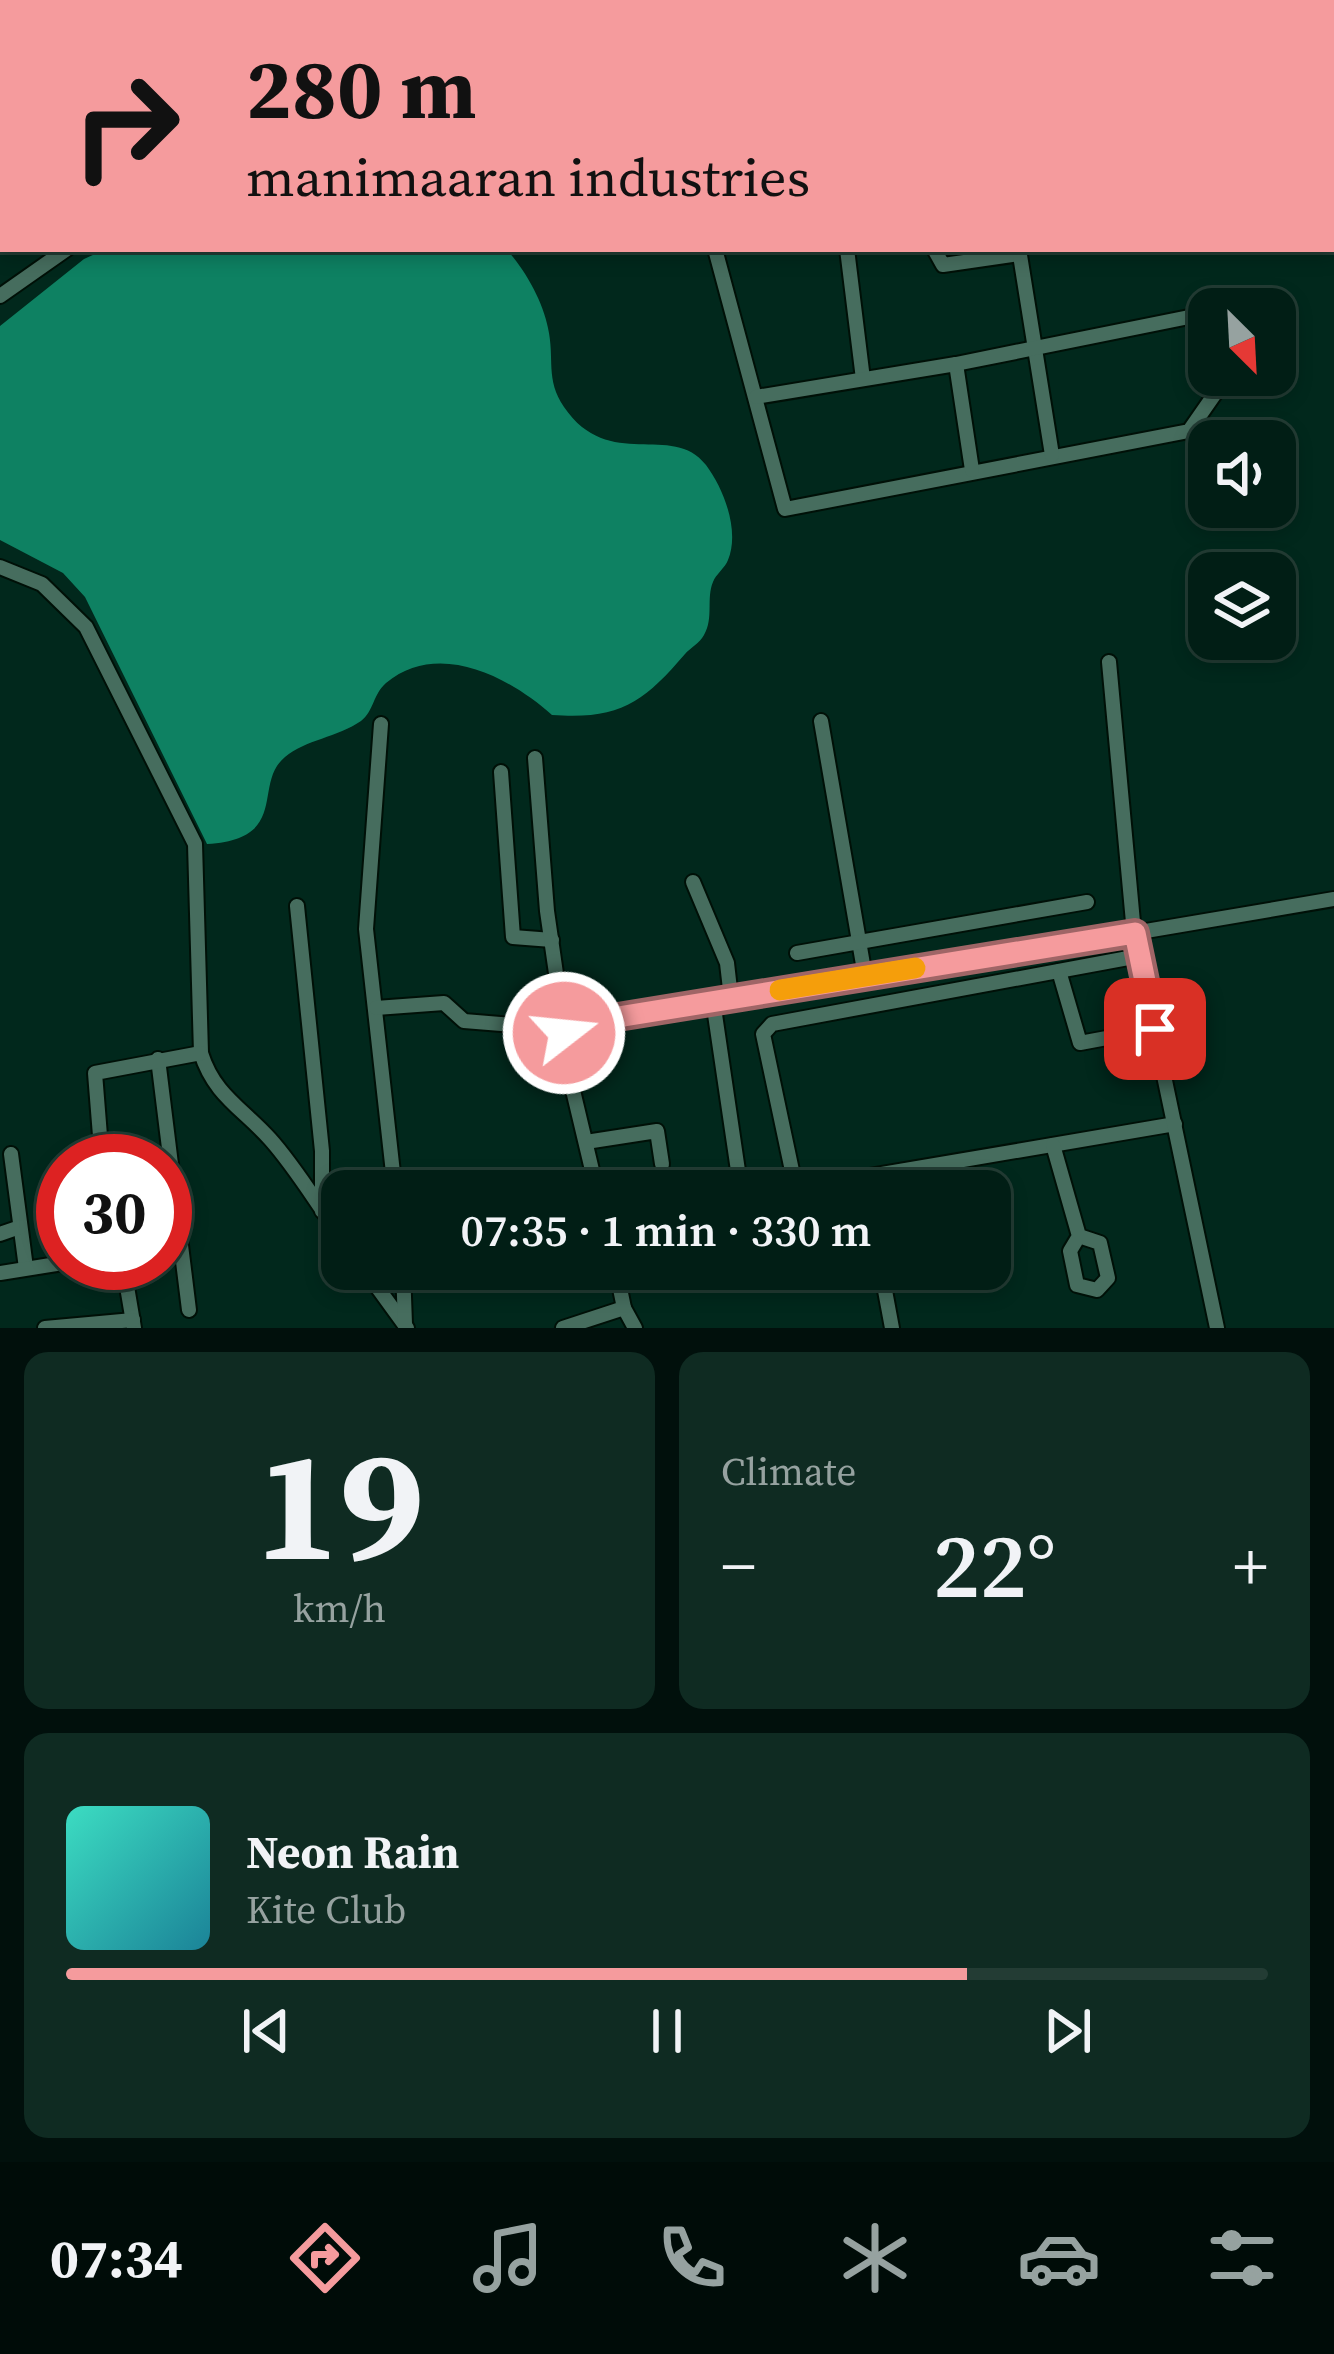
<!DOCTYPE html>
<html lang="en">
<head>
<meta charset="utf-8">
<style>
	:root { --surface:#011e15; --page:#0f2b22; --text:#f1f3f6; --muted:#96a2a0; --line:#233c34; --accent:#f59b9d }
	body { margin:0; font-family:"Source Serif 4",serif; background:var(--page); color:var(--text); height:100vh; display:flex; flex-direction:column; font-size:45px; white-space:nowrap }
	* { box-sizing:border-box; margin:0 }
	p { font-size:39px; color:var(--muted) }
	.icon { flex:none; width:66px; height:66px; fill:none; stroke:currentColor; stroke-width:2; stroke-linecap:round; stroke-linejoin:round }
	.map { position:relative; height:1328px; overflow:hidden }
	.drawer { display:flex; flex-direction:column; gap:24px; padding:24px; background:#01100c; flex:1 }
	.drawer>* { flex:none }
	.banner { position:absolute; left:0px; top:0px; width:1335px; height:252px; box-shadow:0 6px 18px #0003,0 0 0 3px var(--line); background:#f59b9d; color:#111; overflow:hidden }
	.needle { width:78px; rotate:156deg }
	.controls { position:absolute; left:1188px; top:288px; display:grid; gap:24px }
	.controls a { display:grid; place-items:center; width:108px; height:108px; border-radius:24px; background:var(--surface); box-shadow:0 6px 18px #0003,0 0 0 3px var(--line); font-size:60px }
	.speed { position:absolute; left:36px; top:1134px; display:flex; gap:24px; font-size:60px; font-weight:700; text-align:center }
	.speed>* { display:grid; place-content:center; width:156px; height:156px; border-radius:50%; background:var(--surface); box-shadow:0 6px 18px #0003,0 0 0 3px var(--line); line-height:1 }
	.speed .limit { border:18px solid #d22; background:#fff; color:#111 }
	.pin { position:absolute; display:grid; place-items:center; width:102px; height:102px; color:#fff; margin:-51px; border-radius:24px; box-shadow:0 6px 18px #0006 }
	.me { position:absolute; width:132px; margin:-66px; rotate:74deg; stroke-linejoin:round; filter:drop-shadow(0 0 9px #0008) }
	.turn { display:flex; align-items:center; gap:42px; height:252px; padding:0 48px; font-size:54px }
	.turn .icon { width:156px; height:156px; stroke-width:2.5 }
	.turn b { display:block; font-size:84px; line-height:102px }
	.big { font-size:90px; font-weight:600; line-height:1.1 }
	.drawer .card { flex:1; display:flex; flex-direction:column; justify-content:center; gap:18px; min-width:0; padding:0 42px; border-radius:24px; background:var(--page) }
	.drawer .dial { align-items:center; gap:0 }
	.dial b { font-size:156px; line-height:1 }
	.song { display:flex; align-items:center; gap:36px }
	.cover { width:144px; height:144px; border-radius:18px; background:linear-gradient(135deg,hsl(170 70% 55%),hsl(190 70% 35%)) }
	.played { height:12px; border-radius:6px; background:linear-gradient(90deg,var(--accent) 75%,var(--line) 75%) }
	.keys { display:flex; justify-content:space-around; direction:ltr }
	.heat { display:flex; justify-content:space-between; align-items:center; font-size:66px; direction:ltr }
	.drawer .tiles { flex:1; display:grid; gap:24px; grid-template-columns:1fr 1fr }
	.card:last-child { grid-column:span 2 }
	.trip { position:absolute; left:321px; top:1170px; width:690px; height:120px; border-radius:24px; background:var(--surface); box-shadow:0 6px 18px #0003,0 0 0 3px var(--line); font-weight:600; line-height:120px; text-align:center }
	.tab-bar { display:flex; height:192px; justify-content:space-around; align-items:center; background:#000c08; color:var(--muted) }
	.tab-bar .icon { width:84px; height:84px }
	.tab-bar .current { color:var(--accent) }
	.tab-bar b { font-size:54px; color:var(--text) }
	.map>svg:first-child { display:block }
	.water { fill:#0e8162 }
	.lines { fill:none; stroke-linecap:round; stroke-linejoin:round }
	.minor-casing { stroke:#001007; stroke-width:18 }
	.minor { stroke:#466d5e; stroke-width:14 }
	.route-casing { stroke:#9f6566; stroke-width:30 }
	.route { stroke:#f59b9d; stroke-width:21 }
	.slow { stroke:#f59e0b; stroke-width:21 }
</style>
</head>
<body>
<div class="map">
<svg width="1334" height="1328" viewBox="0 0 1334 1328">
	<rect width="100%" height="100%" fill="#01281c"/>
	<path class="water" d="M106 249H506C524 268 543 301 548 328 555 359 545 379 564 407 609 473 672 421 706 465 724 489 740 531 728 560 725 568 716 574 713 582 706 598 714 618 704 635 700 643 690 648 685 654 643 703 619 720 552 715 508 676 438 640 386 683 373 694 374 711 361 721 338 737 305 740 285 757 252 784 291 839 207 844L85 597 63 573 0 540V326L84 259Z"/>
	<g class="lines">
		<g class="minor-casing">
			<g id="minor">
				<path d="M163 0V3"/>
				<path d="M815 0 816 3"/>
				<path d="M1113 0V3"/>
				<path d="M1288 0 1289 3"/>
				<path d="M649 3V0"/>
				<path d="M0 39H3"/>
				<path d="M1332 179H1334"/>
				<path d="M1332 212 1334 224"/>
				<path d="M715 249 785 509 1189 431 1228 375"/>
				<path d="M847 249 863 379"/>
				<path d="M934 249 943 265 1020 254"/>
				<path d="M1019 249 1052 455"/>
				<path d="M0 296 67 249"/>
				<path d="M1230 309 1256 304 1261 309"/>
				<path d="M956 364 972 470"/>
				<path d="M756 397 956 364 1209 313"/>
				<path d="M0 567 42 584 86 627 195 844 201 1053C214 1095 242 1108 270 1139 297 1169 318 1206 342 1238"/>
				<path d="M821 721 865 976"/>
				<path d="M381 724 366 929 395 1191"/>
				<path d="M501 772 513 937 552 940"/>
				<path d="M693 882 727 963 731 998"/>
				<path d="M297 906 322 1151V1211"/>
				<path d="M797 953 1087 902"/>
				<path d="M1139 956 772 1024 763 1034 794 1180 805 1187 1175 1124"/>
				<path d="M1059 971 1080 1043 1155 1029"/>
				<path d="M713 1001 741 1191"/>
				<path d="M376 1008 444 1003 464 1021 564 1029 547 911 535 758"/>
				<path d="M158 1059 189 1310"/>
				<path d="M586 1142 657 1131 662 1164"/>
				<path d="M1053 1145 1079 1236 1070 1251 1077 1285 1097 1290 1108 1278 1100 1243 1079 1236"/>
				<path d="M11 1154 26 1268"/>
				<path d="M102 1161 95 1073 201 1053"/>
				<path d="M597 1191 571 1082 567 1027 1134 933 1109 662"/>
				<path d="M0 1234 20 1227"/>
				<path d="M123 1263 134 1328"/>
				<path d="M126 1266 150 1263"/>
				<path d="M364 1269 407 1328"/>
				<path d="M403 1269 405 1324"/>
				<path d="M881 1269 892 1328"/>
				<path d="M0 1273 63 1263"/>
				<path d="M624 1308 635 1328"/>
				<path d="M45 1328 133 1320"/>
				<path d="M563 1328 624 1308 616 1269"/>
				<path d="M1217 1328 1134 933 1334 899"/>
			</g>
		</g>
		<use href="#minor" class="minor"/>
	</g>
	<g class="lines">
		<g class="route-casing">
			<path id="route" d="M564 1033 571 1026 618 1017 1135 933 1155 1029"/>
		</g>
		<use href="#route" class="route"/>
		<path class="slow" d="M780 990 915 968"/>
	</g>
</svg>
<div class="controls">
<a><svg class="needle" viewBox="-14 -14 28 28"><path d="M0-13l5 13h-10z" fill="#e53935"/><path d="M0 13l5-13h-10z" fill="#96a2a0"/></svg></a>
<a><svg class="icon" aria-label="sound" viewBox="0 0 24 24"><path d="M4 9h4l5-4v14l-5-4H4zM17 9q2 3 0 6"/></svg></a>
<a><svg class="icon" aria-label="layers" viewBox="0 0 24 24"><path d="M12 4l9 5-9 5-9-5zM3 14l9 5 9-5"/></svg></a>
</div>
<div class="speed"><div class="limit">30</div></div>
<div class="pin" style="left:1155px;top:1029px;background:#d93025"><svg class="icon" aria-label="arrive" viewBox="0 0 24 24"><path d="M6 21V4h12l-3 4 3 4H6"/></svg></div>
<svg class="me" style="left:564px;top:1033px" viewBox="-20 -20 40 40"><circle r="17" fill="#f59b9d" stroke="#fff" stroke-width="3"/><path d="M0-11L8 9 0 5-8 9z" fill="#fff"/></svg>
<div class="trip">07:35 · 1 min · 330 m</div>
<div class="banner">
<div class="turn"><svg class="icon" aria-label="right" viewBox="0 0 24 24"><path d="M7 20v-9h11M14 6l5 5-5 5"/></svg><div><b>280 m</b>manimaaran industries</div></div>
</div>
</div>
<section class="drawer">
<div class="tiles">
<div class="card dial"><b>19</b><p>km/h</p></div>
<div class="card"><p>Climate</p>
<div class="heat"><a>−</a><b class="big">22°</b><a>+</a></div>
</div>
<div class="card">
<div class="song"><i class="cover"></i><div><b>Neon Rain</b><p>Kite Club</p></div></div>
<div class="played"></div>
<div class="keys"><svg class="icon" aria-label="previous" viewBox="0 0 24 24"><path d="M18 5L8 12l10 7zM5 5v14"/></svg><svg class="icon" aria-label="pause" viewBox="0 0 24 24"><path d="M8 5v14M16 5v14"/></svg><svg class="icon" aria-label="next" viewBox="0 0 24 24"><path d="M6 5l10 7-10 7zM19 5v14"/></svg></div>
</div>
</div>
</section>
<nav class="tab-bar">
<b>07:34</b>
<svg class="icon current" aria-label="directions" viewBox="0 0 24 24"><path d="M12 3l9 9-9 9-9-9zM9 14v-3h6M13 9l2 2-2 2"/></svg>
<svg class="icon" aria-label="music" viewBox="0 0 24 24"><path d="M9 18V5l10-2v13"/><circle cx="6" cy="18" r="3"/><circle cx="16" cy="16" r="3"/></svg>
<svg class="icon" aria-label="phone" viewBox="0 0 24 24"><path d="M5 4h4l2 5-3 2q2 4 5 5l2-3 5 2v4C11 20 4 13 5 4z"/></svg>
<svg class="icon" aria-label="climate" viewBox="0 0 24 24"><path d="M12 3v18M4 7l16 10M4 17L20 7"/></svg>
<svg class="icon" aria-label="car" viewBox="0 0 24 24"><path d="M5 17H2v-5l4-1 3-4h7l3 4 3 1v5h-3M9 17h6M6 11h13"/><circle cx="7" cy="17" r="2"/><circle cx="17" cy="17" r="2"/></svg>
<svg class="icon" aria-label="filters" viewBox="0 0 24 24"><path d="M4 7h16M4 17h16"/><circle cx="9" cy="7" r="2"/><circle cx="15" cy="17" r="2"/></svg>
</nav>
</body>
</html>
